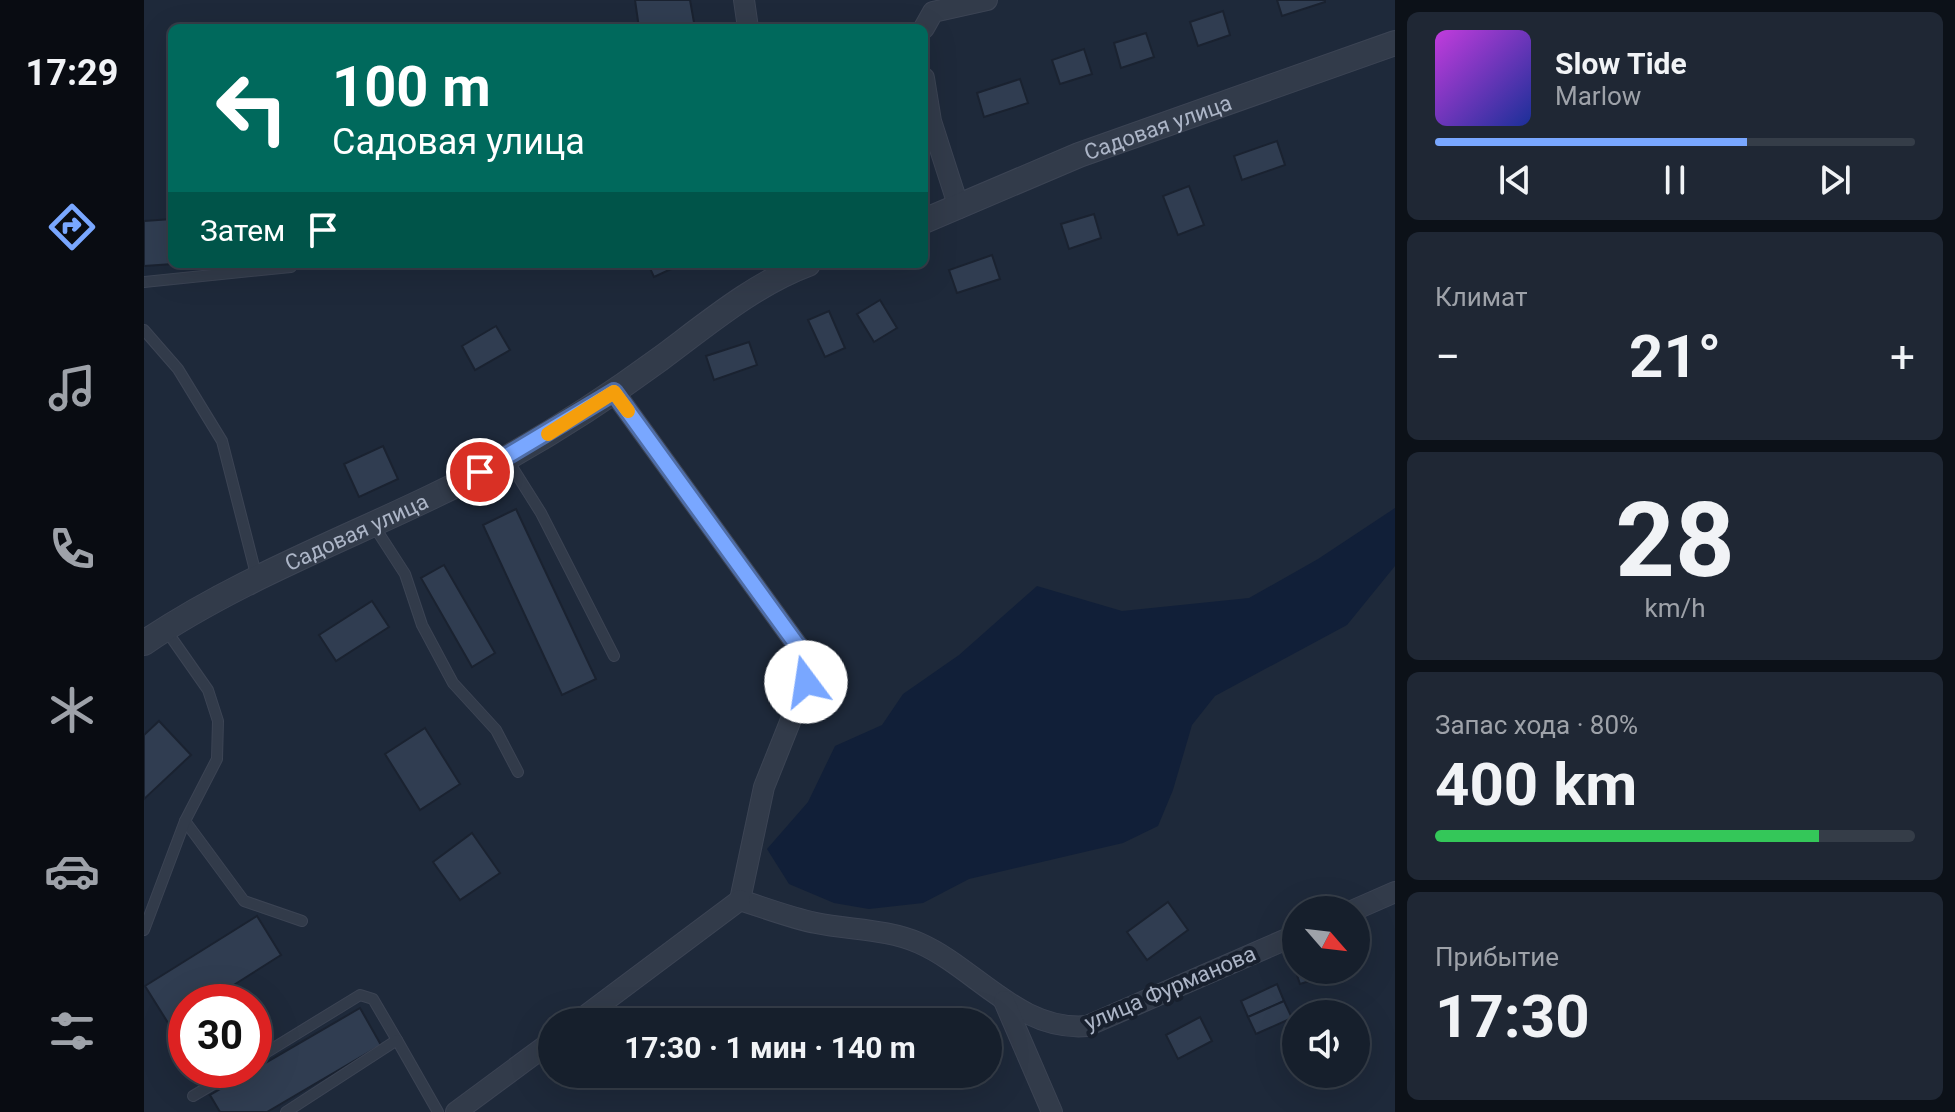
<!DOCTYPE html>
<html lang="ru">
<head>
<meta charset="utf-8">
<style>
	:root { --surface:#161f2c; --page:#1f2734; --text:#f1f3f6; --muted:#9ea2a9; --line:#353d48; --accent:#79a7ff }
	body { margin:0; font-family:Roboto,sans-serif; background:var(--page); color:var(--text); height:100vh; display:flex; flex-direction:column; font-size:30px; white-space:nowrap }
	* { box-sizing:border-box; margin:0 }
	p { font-size:26px; color:var(--muted) }
	.icon { flex:none; width:44px; height:44px; fill:none; stroke:currentColor; stroke-width:2; stroke-linecap:round; stroke-linejoin:round }
	.map { position:relative; flex:1; overflow:hidden }
	.sheet { display:flex; flex-direction:column; gap:12px; padding:12px; background:#0c1118; width:560px }
	.sheet>* { flex:none }
	.top-card { position:absolute; left:24px; top:24px; width:760px; height:244px; border-radius:12px; box-shadow:0 8px 32px #0002,0 0 0 2px var(--line); background:#00695c; color:#fff; overflow:hidden }
	.needle { width:52px; rotate:118deg }
	.controls { position:absolute; left:1138px; top:896px; display:grid; gap:16px }
	.controls a { display:grid; place-items:center; width:88px; height:88px; border-radius:50%; background:var(--surface); box-shadow:0 8px 32px #0002,0 0 0 2px var(--line); font-size:40px }
	.speed { position:absolute; left:24px; top:984px; display:flex; gap:16px; font-size:40px; font-weight:700; text-align:center }
	.speed>* { display:grid; place-content:center; width:104px; height:104px; border-radius:50%; background:var(--surface); box-shadow:0 8px 32px #0002,0 0 0 2px var(--line); line-height:1 }
	.speed .limit { border:12px solid #d22; background:#fff; color:#111 }
	.pin { position:absolute; display:grid; place-items:center; width:68px; height:68px; color:#fff; margin:-34px; border:4px solid #fff; border-radius:50%; box-shadow:0 2px 8px #0007 }
	.me { position:absolute; width:88px; margin:-44px; rotate:346deg; stroke-linejoin:round; filter:drop-shadow(0 0 6px #0008) }
	.turn { display:flex; align-items:center; gap:28px; height:168px; padding:0 32px; font-size:36px }
	.turn .icon { width:104px; height:104px; stroke-width:2.5 }
	.turn b { display:block; font-size:56px; line-height:68px }
	.then { display:flex; align-items:center; height:76px; padding:0 32px; background:#0003; gap:16px; font-size:30px }
	.big { font-size:60px; font-weight:700; line-height:1.1 }
	.sheet .widget { flex:1; display:flex; flex-direction:column; justify-content:center; gap:12px; min-width:0; padding:0 28px; border-radius:12px; background:var(--page) }
	.sheet .dial { align-items:center; gap:0 }
	.dial b { font-size:104px; line-height:1 }
	.song { display:flex; align-items:center; gap:24px }
	.cover { width:96px; height:96px; border-radius:12px; background:linear-gradient(135deg,hsl(290 70% 55%),hsl(230 70% 35%)) }
	.played { height:8px; border-radius:4px; background:linear-gradient(90deg,var(--accent) 65%,var(--line) 65%) }
	.keys { display:flex; justify-content:space-around; direction:ltr }
	.heat { display:flex; justify-content:space-between; align-items:center; font-size:44px; direction:ltr }
	.charge { height:12px; border-radius:6px; background:linear-gradient(90deg,#34c759 80%,var(--line) 0) }
	.trip { position:absolute; left:394px; top:1008px; width:464px; height:80px; border-radius:40px; background:var(--surface); box-shadow:0 8px 32px #0002,0 0 0 2px var(--line); font-weight:700; line-height:80px; text-align:center }
	main { display:flex; flex:1; min-height:0 }
	.tabs { display:flex; flex-direction:column; width:144px; justify-content:space-around; align-items:center; background:#090c12; color:var(--muted) }
	.tabs .icon { width:56px; height:56px }
	.tabs .active { color:var(--accent) }
	.tabs b { font-size:36px; color:var(--text) }
	.map>svg:first-child { display:block }
	.water { fill:#111f38 }
	.building { fill:#303d51; stroke:#1a2230; stroke-width:2 }
	.lines { fill:none; stroke-linecap:round; stroke-linejoin:round }
	.service-casing { stroke:#3c4454; stroke-width:12 }
	.minor-casing { stroke:#3c4454; stroke-width:22 }
	.tertiary-casing { stroke:#3c4454; stroke-width:26 }
	.service { stroke:#323b4a; stroke-width:10 }
	.minor { stroke:#323b4a; stroke-width:20 }
	.tertiary { stroke:#323b4a; stroke-width:24 }
	.route-casing { stroke:#4f6da6; stroke-width:20 }
	.route { stroke:#79a7ff; stroke-width:14 }
	.slow { stroke:#f59e0b; stroke-width:14 }
	.labels { text-anchor:middle; dominant-baseline:central; stroke-width:8; stroke-linejoin:round; paint-order:stroke }
	.street-label { font-size:22px; fill:#acb5c7; stroke:#18202e }
</style>
</head>
<body>
<main>
<nav class="tabs">
<b>17:29</b>
<svg class="icon active" aria-label="directions" viewBox="0 0 24 24"><path d="M12 3l9 9-9 9-9-9zM9 14v-3h6M13 9l2 2-2 2"/></svg>
<svg class="icon" aria-label="music" viewBox="0 0 24 24"><path d="M9 18V5l10-2v13"/><circle cx="6" cy="18" r="3"/><circle cx="16" cy="16" r="3"/></svg>
<svg class="icon" aria-label="phone" viewBox="0 0 24 24"><path d="M5 4h4l2 5-3 2q2 4 5 5l2-3 5 2v4C11 20 4 13 5 4z"/></svg>
<svg class="icon" aria-label="climate" viewBox="0 0 24 24"><path d="M12 3v18M4 7l16 10M4 17L20 7"/></svg>
<svg class="icon" aria-label="car" viewBox="0 0 24 24"><path d="M5 17H2v-5l4-1 3-4h7l3 4 3 1v5h-3M9 17h6M6 11h13"/><circle cx="7" cy="17" r="2"/><circle cx="17" cy="17" r="2"/></svg>
<svg class="icon" aria-label="filters" viewBox="0 0 24 24"><path d="M4 7h16M4 17h16"/><circle cx="9" cy="7" r="2"/><circle cx="15" cy="17" r="2"/></svg>
</nav>
<div class="map">
<svg width="1251" height="1112" viewBox="0 0 1251 1112">
	<rect width="100%" height="100%" fill="#1e293a"/>
	<path class="water" d="M1251 508V566L1203 625 1071 696 1048 725 1029 790 1014 826 979 843 825 879 779 903 725 909 690 903 645 884 623 849 664 802 691 746 738 725 759 694 815 655 893 586 978 611 1105 598 1174 559Z"/>
	<g class="building">
		<path d="M491 0H546L551 28H495Z"/>
		<path d="M1133 0H1181V2L1138 16Z"/>
		<path d="M1079 11 1086 35 1054 46 1046 22Z"/>
		<path d="M1002 33 1010 57 977 68 970 43Z"/>
		<path d="M940 49 948 74 916 84 908 60Z"/>
		<path d="M876 79 884 103 840 117 833 93Z"/>
		<path d="M1133 141 1141 165 1098 180 1090 156Z"/>
		<path d="M1045 186 1060 225 1034 235 1019 196Z"/>
		<path d="M950 214 957 238 925 249 917 224Z"/>
		<path d="M28 219 29 264 0 266V221Z"/>
		<path d="M848 255 856 279 813 293 805 270Z"/>
		<path d="M504 264H538L510 277Z"/>
		<path d="M736 300 753 328 730 342 713 314Z"/>
		<path d="M685 311 701 348 681 357 664 320Z"/>
		<path d="M352 326 366 350 331 370 318 346Z"/>
		<path d="M605 342 613 365 570 380 562 356Z"/>
		<path d="M239 446 254 479 215 497 200 464Z"/>
		<path d="M372 509 452 679 418 695 339 525Z"/>
		<path d="M300 565 351 653 328 667 277 578Z"/>
		<path d="M228 601 245 627 192 661 175 635Z"/>
		<path d="M15 721 47 755 0 799V735Z"/>
		<path d="M281 728 316 784 276 810 241 754Z"/>
		<path d="M328 833 356 873 316 900 289 862Z"/>
		<path d="M1024 902 1044 930 1003 960 983 932Z"/>
		<path d="M113 916 137 955 63 1002H42V1015L26 1026 1 986Z"/>
		<path d="M1152 948V970H1183L1185 975 1156 984 1145 951Z"/>
		<path d="M1133 984 1140 1001 1104 1017 1097 1001Z"/>
		<path d="M1140 1001 1148 1018 1112 1034 1104 1017Z"/>
		<path d="M216 1008 237 1045 123 1112H76L66 1095Z"/>
		<path d="M1056 1017 1068 1041 1034 1059 1022 1035Z"/>
	</g>
	<g class="lines">
		<g class="service-casing">
			<g id="service">
				<path d="M0 282 147 267"/>
				<path d="M0 330 34 369 78 441 113 578"/>
				<path d="M363 459 397 513 470 656"/>
				<path d="M230 526 261 574 278 625 309 683 352 730 374 772"/>
				<path d="M41 821 100 901 158 921"/>
				<path d="M0 930 41 821 73 759 74 721 64 690 22 630"/>
				<path d="M110 1060 216 995 229 999 253 1040"/>
				<path d="M49 1096 93 1070"/>
				<path d="M142 1112 253 1040 294 1112"/>
			</g>
		</g>
		<g class="minor-casing">
			<g id="minor">
				<path d="M600 0 604 28"/>
				<path d="M780 28 789 12 843 0"/>
				<path d="M780 78 787 121 815 208"/>
				<path d="M470 392 656 649 662 664V682L620 787 596 900C621 908 647 918 672 923 706 930 743 929 775 943 832 968 875 1032 943 1026L1152 935"/>
				<path d="M1210 910 1251 892"/>
				<path d="M860 1001 908 1112"/>
				<path d="M433 1022 596 900"/>
				<path d="M312 1112 408 1041"/>
			</g>
		</g>
		<g class="tertiary-casing">
			<g id="tertiary">
				<path id="s1" d="M780 221 935 155 1251 43"/>
				<path id="s2" d="M0 643C110 568 246 524 363 458 416 428 467 395 516 359 562 325 610 284 664 264"/>
			</g>
		</g>
		<use href="#service" class="service"/>
		<use href="#minor" class="minor"/>
		<use href="#tertiary" class="tertiary"/>
	</g>
	<g class="lines">
		<g class="route-casing">
			<path id="route" d="M336 472 470 392 656 649 662 664V682"/>
		</g>
		<use href="#route" class="route"/>
		<path class="slow" d="M404 434 470 392 484 411"/>
	</g>
	<g class="labels">
		<g class="street-label">
			<text stroke="none"><textPath href="#s1" startOffset="252">Садовая улица</textPath></text>
			<text stroke="none"><textPath href="#s2" startOffset="240">Садовая улица</textPath></text>
			<text transform="translate(1026 988) rotate(-23)">улица Фурманова</text>
		</g>
	</g>
</svg>
<div class="controls">
<a><svg class="needle" viewBox="-14 -14 28 28"><path d="M0-13l5 13h-10z" fill="#e53935"/><path d="M0 13l5-13h-10z" fill="#9ea2a9"/></svg></a>
<a><svg class="icon" aria-label="sound" viewBox="0 0 24 24"><path d="M4 9h4l5-4v14l-5-4H4zM17 9q2 3 0 6"/></svg></a>
</div>
<div class="speed"><div class="limit">30</div></div>
<div class="pin" style="left:336px;top:472px;background:#d93025"><svg class="icon" aria-label="arrive" viewBox="0 0 24 24"><path d="M6 21V4h12l-3 4 3 4H6"/></svg></div>
<svg class="me" style="left:662px;top:682px" viewBox="-20 -20 40 40"><circle r="19" fill="#fff"/><path d="M0-13L10 11 0 6-10 11z" fill="#79a7ff"/></svg>
<div class="trip">17:30 · 1 мин · 140 m</div>
<div class="top-card">
<div class="turn"><svg class="icon" aria-label="left" viewBox="0 0 24 24"><path d="M17 20v-9H6M10 6l-5 5 5 5"/></svg><div><b>100 m</b>Садовая улица</div></div>
<div class="then">Затем<svg class="icon" aria-label="arrive" viewBox="0 0 24 24"><path d="M6 21V4h12l-3 4 3 4H6"/></svg></div>
</div>
</div>
<section class="sheet">
<div class="widget">
<div class="song"><i class="cover"></i><div><b>Slow Tide</b><p>Marlow</p></div></div>
<div class="played"></div>
<div class="keys"><svg class="icon" aria-label="previous" viewBox="0 0 24 24"><path d="M18 5L8 12l10 7zM5 5v14"/></svg><svg class="icon" aria-label="pause" viewBox="0 0 24 24"><path d="M8 5v14M16 5v14"/></svg><svg class="icon" aria-label="next" viewBox="0 0 24 24"><path d="M6 5l10 7-10 7zM19 5v14"/></svg></div>
</div>
<div class="widget"><p>Климат</p>
<div class="heat"><a>−</a><b class="big">21°</b><a>+</a></div>
</div>
<div class="widget dial"><b>28</b><p>km/h</p></div>
<div class="widget"><p>Запас хода · 80%</p><b class="big">400 km</b><div class="charge"></div></div>
<div class="widget"><p>Прибытие</p><b class="big">17:30</b></div>
</section>
</main>
</body>
</html>
